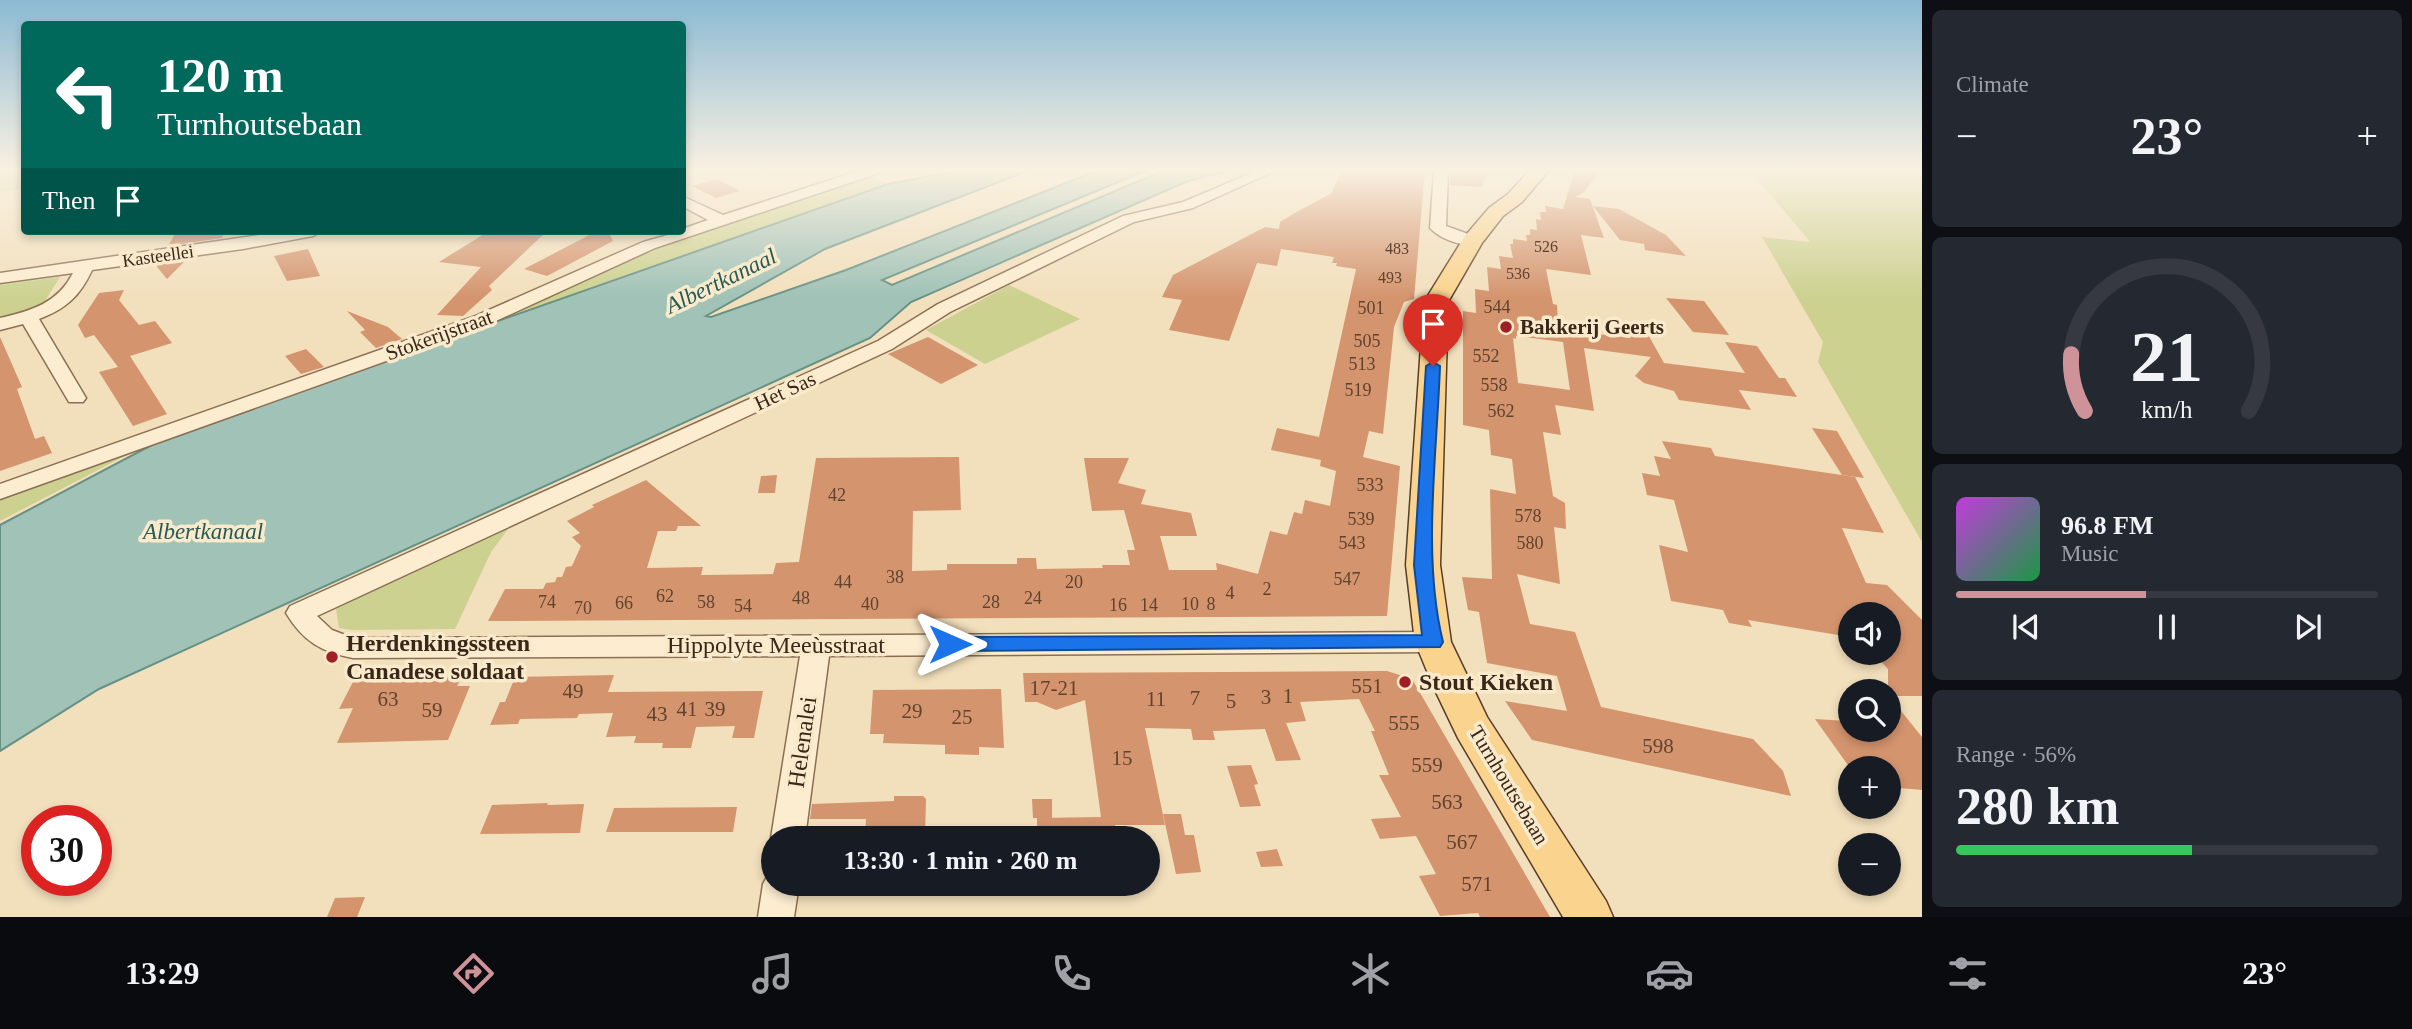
<!DOCTYPE html>
<html lang="en">
<head>
<meta charset="utf-8">
<style>
	:root { --surface:#171b24; --page:#242831; --text:#f1f3f6; --muted:#9ea1a6; --line:#363941; --accent:#cd9398 }
	body { margin:0; font-family:"Times New Roman",serif; background:var(--page); color:var(--text); height:100vh; display:flex; flex-direction:column; font-size:26px; white-space:nowrap }
	* { box-sizing:border-box; margin:0 }
	p { font-size:23px; color:var(--muted) }
	.icon { flex:none; width:38px; height:38px; fill:none; stroke:currentColor; stroke-width:2; stroke-linecap:round; stroke-linejoin:round }
	.map { position:relative; flex:1; overflow:hidden }
	.side { display:flex; flex-direction:column; gap:10px; padding:10px; background:#0d0f14; width:490px }
	.side>* { flex:none }
	.top-card { position:absolute; left:21px; top:21px; width:665px; height:214px; border-radius:7px; box-shadow:0 4px 10px #0003; background:#00695c; color:#fff; overflow:hidden }
	.tools { position:absolute; left:1838px; top:602px; display:grid; gap:14px }
	.tools a { display:grid; place-items:center; width:63px; height:63px; border-radius:50%; background:var(--surface); box-shadow:0 4px 10px #0003; font-size:35px }
	.speed { position:absolute; left:21px; top:805px; display:flex; gap:14px; font-size:35px; font-weight:700; text-align:center }
	.speed>* { display:grid; place-content:center; width:91px; height:91px; border-radius:50%; background:var(--surface); box-shadow:0 4px 10px #0003; line-height:1 }
	.speed .limit { border:10px solid #d22; background:#fff; color:#111 }
	.pin { position:absolute; display:grid; place-items:center; width:60px; height:60px; color:#fff; margin:-72px -30px; border-radius:50% 50% 50% 0; rotate:-45deg; box-shadow:0 0 7px #0007 }
	.pin .icon { rotate:45deg }
	.me { position:absolute; width:77px; margin:-38px; rotate:90deg; stroke-linejoin:round; filter:drop-shadow(0 0 5px #0008) }
	.turn { display:flex; align-items:center; gap:24px; height:147px; padding:0 21px; font-size:32px }
	.turn .icon { width:91px; height:91px; stroke-width:2.5 }
	.turn b { display:block; font-size:49px; line-height:60px }
	.then { display:flex; align-items:center; height:66px; padding:0 21px; background:#0003; gap:14px; font-size:26px }
	.big { font-size:52px; font-weight:600; line-height:1.1 }
	.side .tile { flex:1; display:flex; flex-direction:column; justify-content:center; gap:10px; min-width:0; padding:0 24px; border-radius:10px; background:var(--page) }
	.side .dial { align-items:center; gap:0 }
	.dial svg { height:182px; overflow:visible; fill:none; stroke:var(--line); stroke-width:7; stroke-linecap:round; text-anchor:middle }
	.dial text { fill:var(--text); stroke:none }
	.song { display:flex; align-items:center; gap:21px }
	.cover { width:84px; height:84px; border-radius:10px; background:linear-gradient(135deg,hsl(290 70% 55%),hsl(140 70% 35%)) }
	.played { height:7px; border-radius:4px; background:linear-gradient(90deg,var(--accent) 45%,var(--line) 45%) }
	.keys { display:flex; justify-content:space-around; direction:ltr }
	.heat { display:flex; justify-content:space-between; align-items:center; font-size:38px; direction:ltr }
	.charge { height:10px; border-radius:5px; background:linear-gradient(90deg,#34c759 56%,var(--line) 0) }
	.trip { position:absolute; left:761px; top:826px; width:399px; height:70px; border-radius:35px; background:var(--surface); box-shadow:0 4px 10px #0003; font-weight:600; line-height:70px; text-align:center }
	.tab-bar { display:flex; height:112px; justify-content:space-around; align-items:center; background:#090b0e; color:var(--muted) }
	.tab-bar .icon { width:49px; height:49px }
	.tab-bar .selected { color:var(--accent) }
	.tab-bar b { font-size:32px; color:var(--text) }
	main { display:flex; flex:1; min-height:0 }
	.map>svg:first-child { display:block }
	.green { fill:#ccd18f }
	.water { fill:#a0c2b7; stroke:#679185; stroke-width:2 }
	.building { fill:#d4946e; fill-rule:evenodd }
	.lines { fill:none; stroke-linecap:round; stroke-linejoin:round }
	.minor-casing { stroke:#8b6f54; stroke-width:3 }
	.major-casing { stroke:#583d29; stroke-width:3 }
	.minor { fill:#fcedd0; fill-rule:evenodd }
	.major { fill:#fad48f; fill-rule:evenodd }
	.route { fill:#1a73e8; stroke:#114b97; stroke-width:2 }
	.poi-dot { fill:#a01e25; stroke:#f9eacc; stroke-width:2.5 }
	.labels { text-anchor:middle; dominant-baseline:central; stroke-width:7; stroke-linejoin:round; paint-order:stroke }
	.far-number-label { font-size:16px; fill:#60432f }
	.far-street-label { font-size:18px; fill:#39281a; stroke:#f9eacc }
	.number-label { font-size:18px; fill:#60432f }
	.poi-label { font-size:21px; font-weight:bold; fill:#39281a; stroke:#f9eacc; text-anchor:start }
	.street-label { font-size:21px; fill:#39281a; stroke:#f9eacc }
	.near-number-label { font-size:21px; fill:#60432f }
	.water-label { font-size:23px; font-style:italic; fill:#285a55; stroke:#f9eacc }
	.near-poi-label { font-size:24px; font-weight:bold; fill:#39281a; stroke:#f9eacc; text-anchor:start }
	.near-street-label { font-size:24px; fill:#39281a; stroke:#f9eacc }
</style>
</head>
<body>
<main>
<div class="map">
<svg width="1922" height="917" viewBox="0 0 1922 917">
	<rect width="100%" height="100%" fill="#f2dfbc"/>
	<g class="green">
		<path d="M0 170H24V189L0 192Z"/>
		<path d="M1750 170H1922V542L1818 362 1823 342 1762 237 1810 242Z"/>
		<path d="M869 176 888 184 487 325 656 248Z"/>
		<path d="M60 277 43 304 0 318V285Z"/>
		<path d="M1009 285 1080 319 985 364 926 330Z"/>
		<path d="M148 444 0 521V499Z"/>
		<path d="M514 521 491 552 455 629 352 630 339 628 336 609Z"/>
	</g>
	<path class="water" d="M961 170H1030L825 249 706 316 711 317 846 270 1099 170H1147L882 280 892 285 1165 170H1230L1188 181 911 302 870 338 99 689 0 751V525L165 438 888 184Z"/>
	<g class="building">
		<path d="M1341 170H1425L1414 299 1404 302 1394 327 1383 434 1369 431 1363 457 1400 466 1387 616 488 621 505 589H543L546 583 555 582 557 577H562L566 567 572 566 581 546 572 537 580 533 567 521 594 507 592 505 646 480 701 526H678L676 531H658L647 568 703 567 701 575 773 574 776 563 799 562 816 458 959 457 961 510 913 511 912 571 947 570V564H1017V558H1036L1037 569 1103 568 1102 565H1130L1127 550H1135L1124 510 1092 511 1084 458H1129L1118 483 1146 490 1141 504 1191 513 1197 536H1160L1169 570H1217L1216 563 1258 574 1270 531 1287 535 1294 512 1302 514 1305 500 1330 506 1336 471 1320 466 1321 460 1271 450 1277 428 1319 437 1356 269 1336 266 1337 263H1332L1334 257 1281 249 1277 266 1257 263 1229 341 1169 330 1182 300 1162 297 1173 275 1265 227 1279 229 1280 222 1293 214 1332 193Z"/>
		<path d="M1450 170H1489L1481 187 1450 185Z"/>
		<path d="M1575 170H1601L1584 192 1575 197 1590 199 1604 238 1581 235 1591 275 1546 269 1553 304 1557 305 1558 323 1586 326 1590 333 1631 338 1625 327 1645 329 1664 363 1745 373 1725 342 1757 346 1779 378H1785L1797 397 1739 390 1751 410 1679 400 1674 391 1644 383 1635 376 1651 357 1584 348 1594 411 1555 405 1561 435 1543 432 1553 496 1565 503 1566 529 1554 527 1560 584 1517 574 1530 624 1575 632 1601 707 1753 739 1783 771 1791 796 1532 740 1505 701 1567 711 1557 676 1487 663 1479 612 1468 610 1462 577 1492 579 1490 489 1516 494 1512 459 1491 455 1489 430 1463 425V311L1476 313 1475 289 1489 291 1487 267 1501 269 1499 256 1513 258 1510 244H1513V239L1527 241 1526 235H1530V229L1537 230 1536 219 1541 220 1540 212H1546L1545 206 1563 209ZM1516 336 1563 342 1570 390 1518 383 1513 338 1516 339Z"/>
		<path d="M717 179 740 191 716 198 692 186Z"/>
		<path d="M1593 206 1619 209 1666 235 1686 256 1645 250 1644 244 1620 240Z"/>
		<path d="M186 231H225L222 238 168 246 176 232Z"/>
		<path d="M489 231H547L489 286 492 290 463 316 437 315 481 267 439 262Z"/>
		<path d="M597 231H608L613 241 547 276 524 269Z"/>
		<path d="M308 249 320 276 287 281 274 256Z"/>
		<path d="M187 259 167 279 157 267 159 263Z"/>
		<path d="M124 290 119 300 139 325 155 321 172 343 130 356 167 414 133 426 99 372 118 367 94 335 85 338 78 325 99 293Z"/>
		<path d="M1666 298 1704 301 1729 335 1693 332Z"/>
		<path d="M347 311 388 327 402 339 376 348 360 332 365 330Z"/>
		<path d="M0 337 22 387 17 389 35 439 44 436 52 453 0 471Z"/>
		<path d="M928 337 978 365 941 384 888 354Z"/>
		<path d="M306 349 324 367 301 374 285 356Z"/>
		<path d="M1812 428 1837 431 1864 478 1842 475Z"/>
		<path d="M1662 441 1711 448 1715 456 1855 477 1884 533 1842 528 1866 583 1887 585 1922 620V696H1889L1922 737V790L1888 787V768H1850L1815 719 1847 721 1850 730H1888V669L1873 653H1888V614H1850V637L1748 620 1752 627 1729 623 1723 610 1671 601 1659 545 1688 552 1674 500 1647 495 1642 473 1660 476 1654 456 1671 459Z"/>
		<path d="M777 475 775 493H758L761 476Z"/>
		<path d="M1387 671 1412 679 1550 917H1480L1478 913 1440 916 1419 876 1436 874 1416 836 1380 839 1371 819 1401 817 1379 775H1389L1371 731H1375L1359 699 1300 702 1306 721 1286 723 1301 760 1276 761 1265 729 1213 731 1215 740H1193L1191 729 1145 728 1165 825H1115L1117 838 1037 835V818L1101 817 1085 700 1056 710 1037 702H1025L1023 673Z"/>
		<path d="M614 675 608 692 763 691 754 738H732L735 726 696 727 691 748H662L663 743H634L636 736 606 737 613 713 579 714 577 718 520 719 518 724 490 725 500 702H505L515 677Z"/>
		<path d="M462 677 457 686H470L448 740 337 743 353 708 339 709 354 680Z"/>
		<path d="M1001 689 1004 748 979 747V755L945 754V745L883 743 884 734H870L873 690Z"/>
		<path d="M1251 765 1258 784 1254 785 1261 806 1240 807 1227 766Z"/>
		<path d="M894 796H923L926 799 925 838H865L866 819H810L812 804 894 801Z"/>
		<path d="M1032 799H1052V818H1033Z"/>
		<path d="M548 803 547 805 584 804 580 833 480 834 492 805Z"/>
		<path d="M737 807 733 832H606L614 808Z"/>
		<path d="M1163 814H1181L1185 835H1194L1201 872 1176 874Z"/>
		<path d="M1277 849 1283 866 1261 867 1256 852Z"/>
		<path d="M365 897 357 917H327L335 898Z"/>
	</g>
	<g class="lines">
		<g class="minor-casing">
			<g id="minor">
				<path d="M861 170H881L879 173 655 248 487 325 0 499V484L473 317 643 242 682 231V229L708 220 682 206V196L723 215Z"/>
				<path d="M1259 170H1277L1193 208 1134 222 950 312 892 349 317 616 332 630 353 638 1433 632 1443 635 1447 642 1443 649 1433 652 829 656 805 838H774V843L771 838 800 656 353 658C321 652 303 641 286 613L290 606 878 341 938 304 1123 216 1183 202Z"/>
				<path d="M1434 170H1448L1446 226 1479 238 1481 241 1479 244C1464 248 1440 239 1430 228Z"/>
				<path d="M287 231H321L313 236 243 249 92 270C80 296 66 309 39 319L86 398 83 402H69L23 324 0 330V318C31 311 58 303 73 273L0 283V273Z"/>
				<path d="M774 871V884H799L794 917H758L763 884 769 873Z"/>
			</g>
		</g>
		<g class="major-casing">
			<path id="major" d="M1530 170H1549L1522 202 1503 216 1482 243 1448 302 1440 565 1451 642 1487 717 1606 901 1613 917H1563L1458 738 1434 688 1415 642 1406 565 1424 302 1465 236 1489 208 1508 194Z"/>
		</g>
		<use href="#minor" class="minor"/>
		<use href="#major" class="major"/>
	</g>
	<linearGradient id="sky" x2="0" y2="1"><stop stop-color="#8bbad4"/><stop offset="0.57" stop-color="#f9f1e1"/><stop offset="1" stop-color="#f9f1e1" stop-opacity="0"/></linearGradient>
	<rect width="1922" height="298" fill="url(#sky)"/>
	<path class="route" d="M1433 362 1440 366C1437 454 1422 557 1443 642L1440 647 950 651 943 649 940 644 943 639 950 637 1422 635 1414 565 1426 366Z"/>
	<g class="poi-dot">
		<circle cx="1506" cy="327" r="7"/>
		<circle cx="332" cy="657" r="7"/>
		<circle cx="1405" cy="682" r="7"/>
	</g>
	<g class="labels">
		<g class="far-number-label">
			<text x="1546" y="246">526</text>
			<text x="1397" y="248">483</text>
			<text x="1518" y="273">536</text>
			<text x="1390" y="277">493</text>
		</g>
		<g class="far-street-label">
			<text transform="translate(158 256) rotate(-8)">Kasteellei</text>
		</g>
		<g class="number-label">
			<text x="1497" y="307">544</text>
			<text x="1371" y="308">501</text>
			<text x="1367" y="341">505</text>
			<text x="1486" y="356">552</text>
			<text x="1362" y="364">513</text>
			<text x="1494" y="385">558</text>
			<text x="1358" y="390">519</text>
			<text x="1501" y="411">562</text>
			<text x="1370" y="485">533</text>
			<text x="837" y="495">42</text>
			<text x="1528" y="516">578</text>
			<text x="1361" y="519">539</text>
			<text x="1352" y="543">543</text>
			<text x="1530" y="543">580</text>
			<text x="895" y="577">38</text>
			<text x="1347" y="579">547</text>
			<text x="843" y="582">44</text>
			<text x="1074" y="582">20</text>
			<text x="1267" y="589">2</text>
			<text x="1230" y="593">4</text>
			<text x="665" y="596">62</text>
			<text x="801" y="598">48</text>
			<text x="1033" y="598">24</text>
			<text x="547" y="602">74</text>
			<text x="706" y="602">58</text>
			<text x="991" y="602">28</text>
			<text x="624" y="603">66</text>
			<text x="870" y="604">40</text>
			<text x="1190" y="604">10</text>
			<text x="1211" y="604">8</text>
			<text x="1118" y="605">16</text>
			<text x="1149" y="605">14</text>
			<text x="743" y="606">54</text>
			<text x="583" y="608">70</text>
		</g>
		<g class="poi-label">
			<text x="1520" y="327">Bakkerij Geerts</text>
		</g>
		<g class="street-label">
			<text transform="translate(439 335) rotate(-20)">Stokerijstraat</text>
			<text transform="translate(785 391) rotate(-25)">Het Sas</text>
			<text transform="translate(1509 785) rotate(59)">Turnhoutsebaan</text>
		</g>
		<g class="near-number-label">
			<text x="1367" y="686">551</text>
			<text x="1054" y="688">17-21</text>
			<text x="573" y="691">49</text>
			<text x="1288" y="696">1</text>
			<text x="1266" y="697">3</text>
			<text x="1195" y="698">7</text>
			<text x="388" y="699">63</text>
			<text x="1156" y="699">11</text>
			<text x="1231" y="701">5</text>
			<text x="687" y="709">41</text>
			<text x="715" y="709">39</text>
			<text x="432" y="710">59</text>
			<text x="912" y="711">29</text>
			<text x="657" y="714">43</text>
			<text x="962" y="717">25</text>
			<text x="1404" y="723">555</text>
			<text x="1658" y="746">598</text>
			<text x="1122" y="758">15</text>
			<text x="1427" y="765">559</text>
			<text x="1447" y="802">563</text>
			<text x="1462" y="842">567</text>
			<text x="1477" y="884">571</text>
		</g>
		<g class="water-label">
			<text transform="translate(721 281) rotate(-26)">Albertkanaal</text>
			<text x="203" y="531">Albertkanaal</text>
		</g>
		<g class="near-poi-label">
			<text x="346" y="643">Herdenkingssteen<tspan x="346" dy="28">Canadese soldaat</tspan></text>
			<text x="1419" y="682">Stout Kieken</text>
		</g>
		<g class="near-street-label">
			<text x="776" y="645">Hippolyte Meeùsstraat</text>
			<text transform="translate(802 742) rotate(-82)">Helenalei</text>
		</g>
	</g>
</svg>
<div class="tools">
<a><svg class="icon" aria-label="sound" viewBox="0 0 24 24"><path d="M4 9h4l5-4v14l-5-4H4zM17 9q2 3 0 6"/></svg></a>
<a><svg class="icon" aria-label="search" viewBox="0 0 24 24"><circle cx="10" cy="10" r="6"/><path d="M15 15l6 6"/></svg></a>
<a>+</a>
<a>−</a>
</div>
<div class="speed"><div class="limit">30</div></div>
<div class="pin" style="left:1433px;top:366px;background:#d93025"><svg class="icon" aria-label="arrive" viewBox="0 0 24 24"><path d="M6 21V4h12l-3 4 3 4H6"/></svg></div>
<svg class="me" style="left:950px;top:644px" viewBox="-20 -20 40 40"><path d="M0-17L14 15 0 8-14 15z" fill="#1a73e8" stroke="#fff" stroke-width="4"/></svg>
<div class="trip">13:30 · 1 min · 260 m</div>
<div class="top-card">
<div class="turn"><svg class="icon" aria-label="left" viewBox="0 0 24 24"><path d="M17 20v-9H6M10 6l-5 5 5 5"/></svg><div><b>120 m</b>Turnhoutsebaan</div></div>
<div class="then">Then<svg class="icon" aria-label="arrive" viewBox="0 0 24 24"><path d="M6 21V4h12l-3 4 3 4H6"/></svg></div>
</div>
</div>
<section class="side">
<div class="tile"><p>Climate</p>
<div class="heat"><a>−</a><b class="big">23°</b><a>+</a></div>
</div>
<div class="tile dial"><svg viewBox="0 0 100 80">
<path d="M14 69A42 42 0 1 1 86 69"/>
<path d="M14 69A42 42 0 0 1 8 44" stroke="#cd9398"/>
<text x="50" y="56" font-size="32" font-weight="700">21</text>
<text x="50" y="72" font-size="11">km/h</text>
</svg></div>
<div class="tile">
<div class="song"><i class="cover"></i><div><b>96.8 FM</b><p>Music</p></div></div>
<div class="played"></div>
<div class="keys"><svg class="icon" aria-label="previous" viewBox="0 0 24 24"><path d="M18 5L8 12l10 7zM5 5v14"/></svg><svg class="icon" aria-label="pause" viewBox="0 0 24 24"><path d="M8 5v14M16 5v14"/></svg><svg class="icon" aria-label="next" viewBox="0 0 24 24"><path d="M6 5l10 7-10 7zM19 5v14"/></svg></div>
</div>
<div class="tile"><p>Range · 56%</p><b class="big">280 km</b><div class="charge"></div></div>
</section>
</main>
<nav class="tab-bar">
<b>13:29</b>
<svg class="icon selected" aria-label="directions" viewBox="0 0 24 24"><path d="M12 3l9 9-9 9-9-9zM9 14v-3h6M13 9l2 2-2 2"/></svg>
<svg class="icon" aria-label="music" viewBox="0 0 24 24"><path d="M9 18V5l10-2v13"/><circle cx="6" cy="18" r="3"/><circle cx="16" cy="16" r="3"/></svg>
<svg class="icon" aria-label="phone" viewBox="0 0 24 24"><path d="M5 4h4l2 5-3 2q2 4 5 5l2-3 5 2v4C11 20 4 13 5 4z"/></svg>
<svg class="icon" aria-label="climate" viewBox="0 0 24 24"><path d="M12 3v18M4 7l16 10M4 17L20 7"/></svg>
<svg class="icon" aria-label="car" viewBox="0 0 24 24"><path d="M5 17H2v-5l4-1 3-4h7l3 4 3 1v5h-3M9 17h6M6 11h13"/><circle cx="7" cy="17" r="2"/><circle cx="17" cy="17" r="2"/></svg>
<svg class="icon" aria-label="filters" viewBox="0 0 24 24"><path d="M4 7h16M4 17h16"/><circle cx="9" cy="7" r="2"/><circle cx="15" cy="17" r="2"/></svg>
<b>23°</b>
</nav>
</body>
</html>
